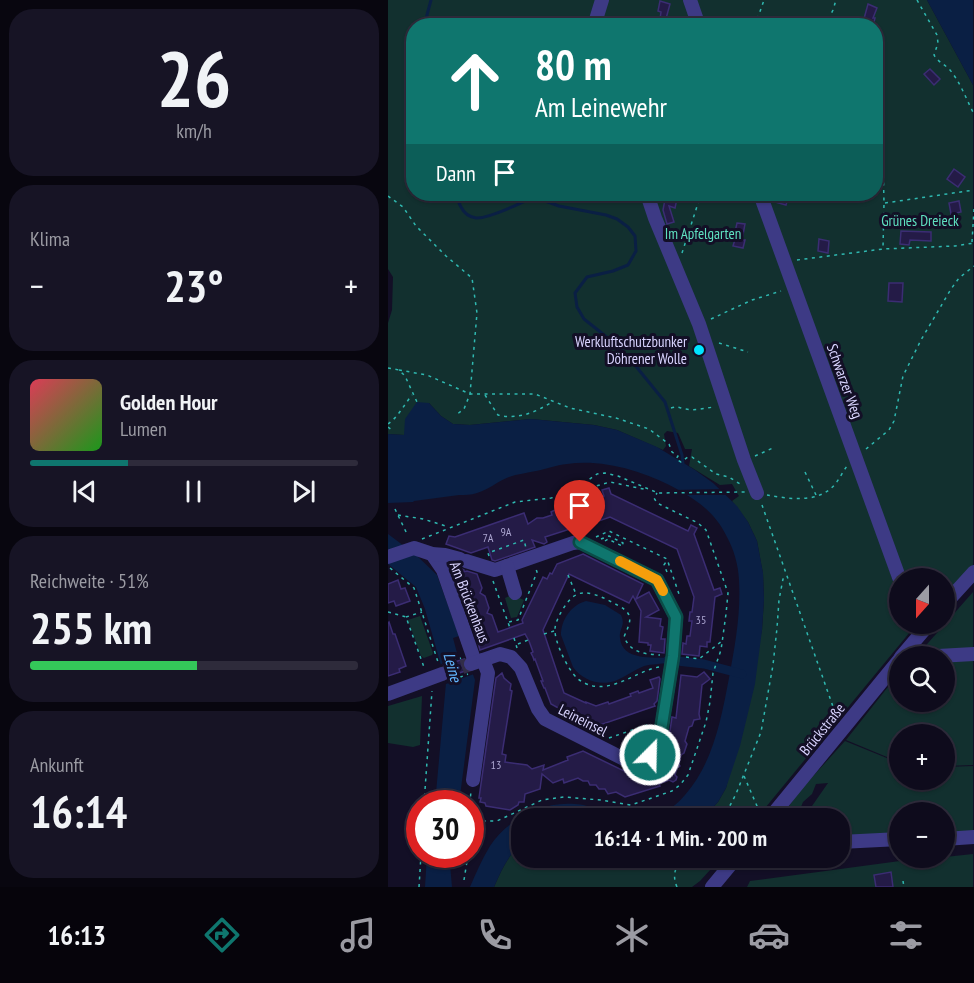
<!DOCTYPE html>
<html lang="de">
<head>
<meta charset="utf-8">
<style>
	:root { --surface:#0e0b1c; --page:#171425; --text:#f1f3f6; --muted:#9b9ba3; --line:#2e2b3b; --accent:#0f766e }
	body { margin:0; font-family:"PT Sans Narrow",sans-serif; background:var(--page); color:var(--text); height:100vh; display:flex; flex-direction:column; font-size:22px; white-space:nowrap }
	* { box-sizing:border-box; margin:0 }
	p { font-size:20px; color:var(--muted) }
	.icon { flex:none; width:33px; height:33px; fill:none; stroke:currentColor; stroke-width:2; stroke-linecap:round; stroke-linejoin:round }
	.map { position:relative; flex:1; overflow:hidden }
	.sheet { display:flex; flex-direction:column; gap:9px; padding:9px; background:#08060f; width:388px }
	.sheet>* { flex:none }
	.banner { position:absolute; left:18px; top:18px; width:477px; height:183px; border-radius:24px; box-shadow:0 2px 4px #0004,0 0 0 2px var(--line); background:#0f766e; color:#fff; overflow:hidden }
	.needle { width:39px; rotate:201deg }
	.controls { position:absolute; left:501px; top:568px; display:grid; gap:12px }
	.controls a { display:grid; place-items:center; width:66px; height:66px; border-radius:50%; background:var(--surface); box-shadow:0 2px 4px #0004,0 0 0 2px var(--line); font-size:30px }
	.speed { position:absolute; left:18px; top:790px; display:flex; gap:12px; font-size:30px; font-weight:700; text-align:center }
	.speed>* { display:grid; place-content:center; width:78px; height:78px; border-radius:50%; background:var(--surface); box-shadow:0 2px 4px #0004,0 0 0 2px var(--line); line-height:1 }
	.speed .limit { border:9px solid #d22; background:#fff; color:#111 }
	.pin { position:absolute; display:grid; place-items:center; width:51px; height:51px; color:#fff; margin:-62px -26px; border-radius:50% 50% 50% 0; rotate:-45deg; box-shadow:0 0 6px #0007 }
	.pin .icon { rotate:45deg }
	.me { position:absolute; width:66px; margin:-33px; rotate:23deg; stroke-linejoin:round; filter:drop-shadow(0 0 4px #0008) }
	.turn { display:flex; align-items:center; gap:21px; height:126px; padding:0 30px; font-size:27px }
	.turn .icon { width:78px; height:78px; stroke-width:2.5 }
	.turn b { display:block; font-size:42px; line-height:51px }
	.then { display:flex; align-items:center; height:57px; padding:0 30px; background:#0003; gap:12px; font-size:22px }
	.big { font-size:45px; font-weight:700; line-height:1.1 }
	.sheet .tile { flex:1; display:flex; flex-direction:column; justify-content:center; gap:9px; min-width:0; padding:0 21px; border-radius:24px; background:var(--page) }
	.sheet .dial { align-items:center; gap:0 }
	.dial b { font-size:78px; line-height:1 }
	.song { display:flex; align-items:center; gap:18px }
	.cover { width:72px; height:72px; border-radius:9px; background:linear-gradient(135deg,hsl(350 70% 55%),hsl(120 70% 35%)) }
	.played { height:6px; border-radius:3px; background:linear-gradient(90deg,var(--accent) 30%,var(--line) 30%) }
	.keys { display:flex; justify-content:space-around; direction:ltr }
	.heat { display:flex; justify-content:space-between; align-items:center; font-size:33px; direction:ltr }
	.charge { height:9px; border-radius:4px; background:linear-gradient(90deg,#34c759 51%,var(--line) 0) }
	.trip { position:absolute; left:123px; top:808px; width:339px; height:60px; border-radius:24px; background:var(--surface); box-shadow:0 2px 4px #0004,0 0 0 2px var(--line); font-weight:700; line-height:60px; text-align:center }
	.tabs { display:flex; height:96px; justify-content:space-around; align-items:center; background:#06040b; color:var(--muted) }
	.tabs .icon { width:42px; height:42px }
	.tabs .current { color:var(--accent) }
	.tabs b { font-size:27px; color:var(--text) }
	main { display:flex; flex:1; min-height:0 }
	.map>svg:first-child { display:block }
	.green { fill:#12302f; fill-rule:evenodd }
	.water { fill:#0a1f44 }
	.pier { fill:#130f26 }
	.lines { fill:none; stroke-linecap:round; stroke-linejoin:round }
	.stream { stroke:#0a1f44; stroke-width:3 }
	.canal { stroke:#0a1f44; stroke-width:9 }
	.building { fill:#241b47; stroke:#3b2d73; stroke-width:1.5 }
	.minor-tunnel { stroke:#312d47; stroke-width:14; stroke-dasharray:14 7; stroke-linecap:butt }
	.path { stroke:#2fb8b0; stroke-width:1.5; stroke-dasharray:3 4.5; stroke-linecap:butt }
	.minor { stroke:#3d3a85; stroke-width:14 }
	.route-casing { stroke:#0a4d48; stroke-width:15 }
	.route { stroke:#0f766e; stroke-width:10 }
	.slow { stroke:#f59e0b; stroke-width:10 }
	.poi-dot { fill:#00e5ff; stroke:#130f26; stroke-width:2 }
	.labels { text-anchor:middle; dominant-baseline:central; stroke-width:6; stroke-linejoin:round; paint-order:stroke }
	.number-label { font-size:12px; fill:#aca6d1 }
	.park-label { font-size:15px; fill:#5fe0c0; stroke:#130f26 }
	.poi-label { font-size:15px; fill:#d9d4ff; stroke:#130f26; text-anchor:end }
	.street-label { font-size:15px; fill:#d9d4ff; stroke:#130f26 }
	.water-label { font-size:16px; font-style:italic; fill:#62b6ff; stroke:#130f26 }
</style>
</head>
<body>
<main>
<section class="sheet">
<div class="tile dial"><b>26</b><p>km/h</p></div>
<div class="tile"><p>Klima</p>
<div class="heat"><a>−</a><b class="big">23°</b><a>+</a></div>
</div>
<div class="tile">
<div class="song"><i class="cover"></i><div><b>Golden Hour</b><p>Lumen</p></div></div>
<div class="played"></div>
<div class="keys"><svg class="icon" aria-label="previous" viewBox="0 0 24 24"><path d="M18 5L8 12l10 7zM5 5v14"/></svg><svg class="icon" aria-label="pause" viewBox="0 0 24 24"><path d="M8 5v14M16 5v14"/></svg><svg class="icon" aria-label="next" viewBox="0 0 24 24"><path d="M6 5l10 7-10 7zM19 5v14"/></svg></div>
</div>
<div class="tile"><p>Reichweite · 51%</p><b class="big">255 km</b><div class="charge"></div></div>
<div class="tile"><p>Ankunft</p><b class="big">16:14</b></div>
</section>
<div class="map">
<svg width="586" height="887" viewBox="0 0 586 887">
	<rect width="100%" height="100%" fill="#130f26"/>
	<g class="green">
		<path d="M0 0H539L585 85V566L557 604 556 579H516L462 452 511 599 512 624H520L522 632 368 819H314L330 802 338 788 374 630 376 599 375 574 369 541 360 522 344 501 351 496 344 484 332 485 301 466 304 449H297L290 433 279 431 276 434 278 446 275 450 229 430 206 425 143 419 82 425 65 424 53 416 41 403 16 435 0 434V323L4 310 5 277 0 269ZM26 26H488V194H26Z"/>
		<path d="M585 592V649L533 651Z"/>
		<path d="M124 595 136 600 129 617 123 618 117 598Z"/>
		<path d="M32 616 45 653 44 655 36 658 33 656 20 620Z"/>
		<path d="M585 650V765L557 766 556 735H512L511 762 458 740 511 673 512 702H556V657Z"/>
		<path d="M34 696 32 745 25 747 0 743V706Z"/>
		<path d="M457 741 511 763 512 780H556L557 767 585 766V832L557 833 556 813H512L511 835 452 838V819H415L440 783 428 784 424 794 415 802 408 819H390L398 811 408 795Z"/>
		<path d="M133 844 134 858H333L312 881 304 887H106C113 871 120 855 133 844Z"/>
		<path d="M585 854V887H359L362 881 512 861 556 858 557 857Z"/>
	</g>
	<g class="water">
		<path d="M539 0H585V85Z"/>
		<path d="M29 402 41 403 53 416 65 424 82 425 143 419 206 425 229 430 269 447 307 470 325 483 349 506 360 522 369 541 375 573 376 599 374 630 367 684 352 746 338 788 330 802 314 819H134L133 844C120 855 113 871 106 887H82C88 873 94 859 102 846 120 819 154 801 187 804 194 804 202 807 209 808 231 813 254 820 276 811 285 808 291 802 297 795 325 763 333 720 341 678 347 646 353 613 351 580 350 564 346 550 339 537 327 512 310 501 287 488 255 471 215 459 179 464 168 465 158 469 148 471 139 473 129 474 121 477 110 481 100 490 89 493 83 495 77 495 71 495 56 497 41 499 26 501L25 502 0 503V434L16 435 17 419Z"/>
		<path d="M0 534 28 555 49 575 87 680 71 804H47L58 683 37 609 28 587 0 564Z"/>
		<path d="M198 601 217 605 233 615C238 626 231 628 232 638 234 661 265 657 281 658L280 663C272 664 264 664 256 666 246 670 237 677 227 681 211 686 194 680 185 667L173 635C173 620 183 605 198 601Z"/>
		<path d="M39 855H64L62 864 64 887H37Z"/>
	</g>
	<g class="pier">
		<path d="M336 489 342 495H294L284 490Z"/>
		<path d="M71 636 86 674 58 684 52 665 69 653 65 638Z"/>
	</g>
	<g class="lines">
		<g class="stream">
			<path d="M36 26 43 0"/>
			<path d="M70 194C69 199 70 202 73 207 76 213 81 217 88 218 101 219 133 203 146 197L171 206 218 215 229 219 240 227 247 236 248 251 240 265 225 271 199 277 187 293 189 307 196 319 225 342 242 359 277 402 294 455 295 464"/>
		</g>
		<path class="canal" d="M280 660 316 664 354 674"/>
	</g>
	<g class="building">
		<path d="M272 1 282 4 276 26H271L273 12 270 11Z"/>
		<path d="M480 4 489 8 485 18H487L485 26H474Z"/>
		<path d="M542 69 552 79 546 85 536 74Z"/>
		<path d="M566 169 577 177 570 187 559 179Z"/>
		<path d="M278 194H290L287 208 281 206 286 222 279 224 275 210Z"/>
		<path d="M389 194 401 195 398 205 387 202Z"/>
		<path d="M571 201 573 212 563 214 561 203Z"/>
		<path d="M349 223 357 224 354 240H357L355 248 345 246 349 233 347 232Z"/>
		<path d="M513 231 543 232V241L522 240 521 245 512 244Z"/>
		<path d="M431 239 441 241 440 253 430 251Z"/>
		<path d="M501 283H515L514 302 500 301Z"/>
		<path d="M221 488 223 494 300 531 303 525 309 528 306 534 326 590 332 588 334 594 327 597 322 642H319V647L312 646 311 656 294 654 295 643 298 644 299 636H302L304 621H301L302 612H304L306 597 289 549 222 517 185 530V528L157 537 159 542 156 544 144 540 147 547 107 561 104 560 100 547 83 553 58 544 61 536 67 537 136 513 140 524 149 518H155L164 515 163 512 167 510 171 509 173 512 216 496 214 490Z"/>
		<path d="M195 554 255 584 248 599 261 592 271 610 258 617 273 619 272 626 275 627 273 639H277L276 653 262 651 263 645H260V643L251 642 253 611 245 596 241 603 181 574 155 630 176 693 198 703V702L208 706 220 702 221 704 243 696 242 694 250 691 251 693 265 688 262 680 271 677 272 679 269 701 266 704 267 706 209 726 193 718 190 724 182 720 185 716 163 704 157 688H156L153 681H155L147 659 146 660 145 657 143 653 145 652 141 641 137 634 92 650 89 639 92 638 70 575 67 576 64 569 67 567 72 568 76 570 75 572 79 571 89 574 94 588 92 593 97 596 101 608 99 613 104 615 110 632 135 623 134 620 155 577 159 579 162 573 164 574 169 564Z"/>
		<path d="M10 580 13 589 17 588 22 601 8 606 6 601 0 603V584Z"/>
		<path d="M1 622 5 634H7L18 666 11 669 12 672 0 676V623Z"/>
		<path d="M76 659 74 666 77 671 63 676 62 670 56 665Z"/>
		<path d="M316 672 322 679 314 685 311 714 312 719 306 720 304 726 301 727 297 741 299 744 296 753 293 755 291 764 292 766 289 768 287 775 289 777 288 780 285 782 281 780 271 784 272 786 237 797 228 792 220 794 217 789H211L208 785H202L200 781H195L190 778 176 783 175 779 165 783 154 774 152 789 137 794 136 802H131L130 805 122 810 98 806 97 803 92 802 93 798H91L108 678 114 673 116 678 123 684 122 690 124 691 114 754 118 755 117 762 139 765 144 769 156 765 155 770 180 760 179 757 195 751 240 773 271 762 273 756 280 745 284 717 288 718 293 675 309 677Z"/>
		<path d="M503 872 505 887H488L486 875Z"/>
	</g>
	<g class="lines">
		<path class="minor-tunnel" d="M54 674 83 664"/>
		<g class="path">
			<path d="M529 0 549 35 550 43 546 55C550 62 556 64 561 69 572 81 578 99 586 114"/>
			<path d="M367 26 376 0"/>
			<path d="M437 26 445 10 448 0"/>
			<path d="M493 70 496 203 495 248"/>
			<path d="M0 196 15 207 28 226 58 256 84 278 89 313 82 394 76 409 68 415"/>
			<path d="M497 203 586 190"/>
			<path d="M584 242 586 209"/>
			<path d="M294 253 313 194"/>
			<path d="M409 260 495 249 567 246 586 243"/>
			<path d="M323 319 364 300 393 291"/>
			<path d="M331 343 360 352"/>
			<path d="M0 368 11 370 17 376 29 402"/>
			<path d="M11 370 39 375 82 394H147L182 408 228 418 261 429 281 444 284 452 290 456 288 459 293 462 300 457H304L328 474 341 477 352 484"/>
			<path d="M97 395 110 415C130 420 148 412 164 402"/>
			<path d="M283 408C290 406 291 408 298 409 307 411 317 408 326 407"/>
			<path d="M0 424C10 417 16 405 24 395"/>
			<path d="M0 427 5 431"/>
			<path d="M478 449 501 430 506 421 515 376 533 340 563 289 571 278 586 266"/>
			<path d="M367 456 385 448"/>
			<path d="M417 472 428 495"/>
			<path d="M180 494 222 482 260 490"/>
			<path d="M379 495C402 499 432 504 448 483 452 478 455 471 459 466"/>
			<path d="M374 505 449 718"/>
			<path d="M7 509 20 536"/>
			<path d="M10 515 35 519 61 527"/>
			<path d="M208 537 221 531 279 559 292 597"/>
			<path d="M34 539 127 502 163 498 180 494 209 474 217 473 230 476 270 493 357 492"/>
			<path d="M213 539 221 536 235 543 234 546 236 547"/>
			<path d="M217 541 220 539 234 546"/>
			<path d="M101 556 100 553 136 540 138 548"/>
			<path d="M2 568 26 588 50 662"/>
			<path d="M279 572 276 565 279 560"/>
			<path d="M180 575 188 594"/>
			<path d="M105 581 122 628"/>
			<path d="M0 612 18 617 37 670"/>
			<path d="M18 617 34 612"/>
			<path d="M121 622 130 620 149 572 148 569"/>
			<path d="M156 634 166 631"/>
			<path d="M126 638 129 648"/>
			<path d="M130 644 140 640"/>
			<path d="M298 657 311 659 334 641"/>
			<path d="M58 664 73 658"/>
			<path d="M271 667C249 671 229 690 205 686 200 685 193 682 189 678 180 670 166 641 167 629 167 620 180 598 188 595 191 593 194 593 197 593 208 593 222 601 231 606 248 615 241 624 236 637 243 653 256 654 272 655"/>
			<path d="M65 680 80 674"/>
			<path d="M221 738 262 724"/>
			<path d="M356 776 372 813"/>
			<path d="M36 804 44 691"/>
			<path d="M82 804 83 790"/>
			<path d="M82 814 86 818 93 821H109L154 800 176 797 213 800 243 805 284 791 292 785 300 775 318 722 322 702 325 673 333 650 338 614 340 593 318 530 310 523 269 503 266 498 269 493"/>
			<path d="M335 819 348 794 373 732 385 665 389 628 391 600 395 579 398 576"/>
			<path d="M82 840 86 819"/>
			<path d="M76 880 80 855"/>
			<path d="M515 881 516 887"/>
			<path d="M31 887 33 855"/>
			<path d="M289 887C284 875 287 867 295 858"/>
		</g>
		<g class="minor">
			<path d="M302 0 311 26"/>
			<path d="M206 26 214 0"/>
			<path d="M259 194 267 218 311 324 356 460 369 493"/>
			<path d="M372 194 512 580"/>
			<path d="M44 554 55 570 87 662"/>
			<path d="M0 557 26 548 44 554 57 555 72 559"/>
			<path d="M78 561 107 570 185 543 192 542 269 580 288 617 285 656 271 743 262 755 250 760 236 759 157 719 150 709 133 668 123 657 112 654 83 664"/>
			<path d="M119 566 127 593"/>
			<path d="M556 605 586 572"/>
			<path d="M519 651 526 656 532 657 586 654"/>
			<path d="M513 657 541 624"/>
			<path d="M0 694 54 674"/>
			<path d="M85 780 100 673 95 660"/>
			<path d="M381 819 512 659"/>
			<path d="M556 839 586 837"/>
			<path d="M452 842 512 839"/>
			<path d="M324 887 348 858"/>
		</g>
	</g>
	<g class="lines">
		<g class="route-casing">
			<path id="route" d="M192 542 269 580 288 617 285 656 271 743 262 755"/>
		</g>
		<use href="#route" class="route"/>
		<path class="slow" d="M232 561 269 580 275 591"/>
	</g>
	<circle class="poi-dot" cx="311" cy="350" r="6"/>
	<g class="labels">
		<g class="number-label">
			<text x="118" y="531">9A</text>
			<text x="100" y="537">7A</text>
			<text x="313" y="619">35</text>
			<text x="108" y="764">13</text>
		</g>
		<g class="park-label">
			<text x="532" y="220">Grünes Dreieck</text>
			<text x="315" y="233">Im Apfelgarten</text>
		</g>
		<g class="poi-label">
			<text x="299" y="341">Werkluftschutzbunker<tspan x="299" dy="17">Döhrener Wolle</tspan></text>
		</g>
		<g class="street-label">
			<text transform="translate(457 381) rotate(70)">Schwarzer Weg</text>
			<text transform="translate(82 602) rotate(69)">Am Brückenhaus</text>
			<text transform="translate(195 720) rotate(27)">Leineinsel</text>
			<text transform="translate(434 729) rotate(-51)">Brückstraße</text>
		</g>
		<g class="water-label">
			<text transform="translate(65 667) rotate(75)">Leine</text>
		</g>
	</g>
</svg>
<div class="controls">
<a><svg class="needle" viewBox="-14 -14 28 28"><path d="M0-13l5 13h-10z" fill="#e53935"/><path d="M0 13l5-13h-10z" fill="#9b9ba3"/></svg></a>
<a><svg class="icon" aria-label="search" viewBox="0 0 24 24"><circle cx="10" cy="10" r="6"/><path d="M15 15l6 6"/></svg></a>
<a>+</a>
<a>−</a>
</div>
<div class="speed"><div class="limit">30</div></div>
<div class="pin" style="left:192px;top:542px;background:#d93025"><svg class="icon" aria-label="arrive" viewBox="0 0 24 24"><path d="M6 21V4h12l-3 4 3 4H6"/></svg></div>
<svg class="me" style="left:262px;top:755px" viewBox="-20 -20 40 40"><circle r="17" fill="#0f766e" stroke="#fff" stroke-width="3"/><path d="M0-11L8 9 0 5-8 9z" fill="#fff"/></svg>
<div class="trip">16:14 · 1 Min. · 200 m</div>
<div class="banner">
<div class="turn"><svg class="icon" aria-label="ahead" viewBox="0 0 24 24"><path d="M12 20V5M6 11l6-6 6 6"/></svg><div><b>80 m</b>Am Leinewehr</div></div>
<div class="then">Dann<svg class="icon" aria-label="arrive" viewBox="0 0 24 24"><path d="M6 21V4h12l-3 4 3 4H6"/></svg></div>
</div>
</div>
</main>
<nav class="tabs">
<b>16:13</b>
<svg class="icon current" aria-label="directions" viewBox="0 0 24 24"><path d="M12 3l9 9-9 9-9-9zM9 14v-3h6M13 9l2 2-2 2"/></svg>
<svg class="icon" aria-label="music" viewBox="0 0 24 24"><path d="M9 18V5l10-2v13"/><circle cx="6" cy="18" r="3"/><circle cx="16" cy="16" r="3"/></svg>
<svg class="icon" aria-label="phone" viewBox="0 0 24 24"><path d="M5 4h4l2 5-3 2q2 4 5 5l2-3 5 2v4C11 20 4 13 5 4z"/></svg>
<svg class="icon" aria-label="climate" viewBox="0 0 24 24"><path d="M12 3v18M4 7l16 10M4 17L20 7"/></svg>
<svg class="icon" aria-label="car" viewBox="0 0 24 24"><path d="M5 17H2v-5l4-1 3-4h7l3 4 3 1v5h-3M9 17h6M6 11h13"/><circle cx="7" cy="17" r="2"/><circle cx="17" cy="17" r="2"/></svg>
<svg class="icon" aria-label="filters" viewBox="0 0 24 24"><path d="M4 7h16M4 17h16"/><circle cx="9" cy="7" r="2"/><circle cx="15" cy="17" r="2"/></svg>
</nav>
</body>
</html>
